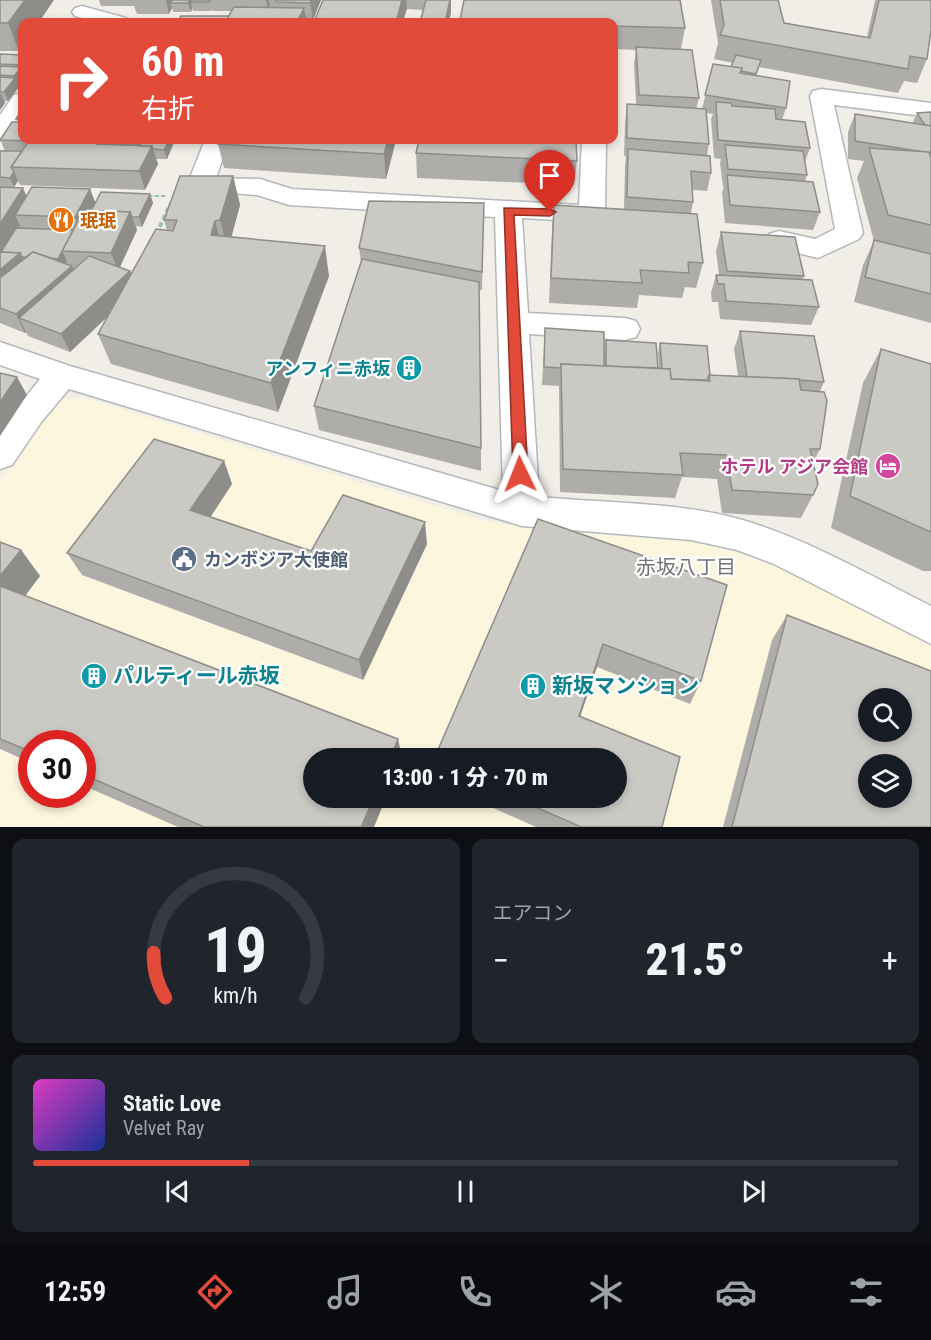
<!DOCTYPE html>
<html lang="ja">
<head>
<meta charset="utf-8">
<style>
	:root { --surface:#171b24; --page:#20242c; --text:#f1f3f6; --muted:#9ea1a6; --line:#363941; --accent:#e24a3a }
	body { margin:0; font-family:"Roboto Condensed","Noto Sans JP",sans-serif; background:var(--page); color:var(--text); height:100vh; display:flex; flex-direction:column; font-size:22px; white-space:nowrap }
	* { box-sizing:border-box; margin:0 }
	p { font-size:20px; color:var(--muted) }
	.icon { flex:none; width:33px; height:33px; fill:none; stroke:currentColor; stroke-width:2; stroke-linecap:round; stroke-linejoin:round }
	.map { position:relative; height:827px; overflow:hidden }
	.details { display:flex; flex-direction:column; gap:12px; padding:12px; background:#0d0f14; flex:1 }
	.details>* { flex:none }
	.top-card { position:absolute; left:18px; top:18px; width:600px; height:126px; border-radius:12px; box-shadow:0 3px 9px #0003; background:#e24a3a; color:#fff; overflow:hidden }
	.fabs { position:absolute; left:858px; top:688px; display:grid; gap:12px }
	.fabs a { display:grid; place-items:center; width:54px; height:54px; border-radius:50%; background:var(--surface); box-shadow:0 3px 9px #0003; font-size:30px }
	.speed { position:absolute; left:18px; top:730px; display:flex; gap:12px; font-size:30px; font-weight:700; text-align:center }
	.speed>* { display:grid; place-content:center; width:78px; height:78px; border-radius:50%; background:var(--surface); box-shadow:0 3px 9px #0003; line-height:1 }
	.speed .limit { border:9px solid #d22; background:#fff; color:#111 }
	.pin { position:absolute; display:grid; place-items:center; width:51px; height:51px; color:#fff; margin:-62px -26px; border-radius:50% 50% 50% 0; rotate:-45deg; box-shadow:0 0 6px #0007 }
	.pin .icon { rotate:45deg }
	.me { position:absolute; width:66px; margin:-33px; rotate:358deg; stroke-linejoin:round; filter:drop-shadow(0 0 4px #0008) }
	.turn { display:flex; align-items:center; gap:21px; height:126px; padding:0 24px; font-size:27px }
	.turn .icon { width:78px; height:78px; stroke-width:2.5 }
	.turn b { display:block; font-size:42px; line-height:51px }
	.big { font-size:45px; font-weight:800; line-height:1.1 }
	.details .card { flex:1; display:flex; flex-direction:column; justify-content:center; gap:9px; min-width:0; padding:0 21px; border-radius:12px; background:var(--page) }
	.details .dial { align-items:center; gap:0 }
	.dial svg { height:156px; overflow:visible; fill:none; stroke:var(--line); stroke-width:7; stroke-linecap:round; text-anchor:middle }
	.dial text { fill:var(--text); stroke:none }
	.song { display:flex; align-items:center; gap:18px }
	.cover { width:72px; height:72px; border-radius:9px; background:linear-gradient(135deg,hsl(310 70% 55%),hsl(230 70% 35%)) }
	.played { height:6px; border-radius:3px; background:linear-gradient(90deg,var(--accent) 25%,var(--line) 25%) }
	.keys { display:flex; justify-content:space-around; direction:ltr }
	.heat { display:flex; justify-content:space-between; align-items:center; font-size:33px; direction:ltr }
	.details .tiles { flex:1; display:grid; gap:12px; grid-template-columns:1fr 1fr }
	.card:last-child { grid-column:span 2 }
	.trip { position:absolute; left:303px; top:748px; width:324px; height:60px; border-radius:30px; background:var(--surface); box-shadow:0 3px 9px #0003; font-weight:800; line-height:60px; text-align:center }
	.tab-bar { display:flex; height:96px; justify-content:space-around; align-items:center; background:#090b0e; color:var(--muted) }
	.tab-bar .icon { width:42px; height:42px }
	.tab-bar .active { color:var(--accent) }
	.tab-bar b { font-size:27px; color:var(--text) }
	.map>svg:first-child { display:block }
	.commercial { fill:#fdf6df; fill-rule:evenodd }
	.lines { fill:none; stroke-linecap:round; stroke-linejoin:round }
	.minor-casing { stroke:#b4b7bb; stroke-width:3 }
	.path-far1 { stroke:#9cc4a8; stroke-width:2; stroke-dasharray:4.5 2; stroke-linecap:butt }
	.path { stroke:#9cc4a8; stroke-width:4; stroke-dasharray:5 3; stroke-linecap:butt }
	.minor { fill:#fff; fill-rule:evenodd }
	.wall { fill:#afada9 }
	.shaded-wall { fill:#8e8d89 }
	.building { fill:#cbc9c4; stroke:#8e8d89; stroke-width:1.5; fill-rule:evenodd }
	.route { fill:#e24a3a; stroke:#933026; stroke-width:1.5 }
	.labels { text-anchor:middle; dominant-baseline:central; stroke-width:4.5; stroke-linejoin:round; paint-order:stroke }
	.food-label { font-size:18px; font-weight:bold; fill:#c56008; stroke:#fff; text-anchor:start }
	.culture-label { font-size:18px; font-weight:bold; fill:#0d838f; stroke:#fff; text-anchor:end }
	.hotel-label { font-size:18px; font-weight:bold; fill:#b23c85; stroke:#fff; text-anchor:end }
	.service-label { font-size:18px; font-weight:bold; fill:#4e5e75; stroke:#fff; text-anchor:start }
	.neighbourhood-label { font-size:20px; fill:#6f7378; stroke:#fff }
	.near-culture-label { font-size:21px; font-weight:bold; fill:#0d838f; stroke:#fff; text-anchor:start }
</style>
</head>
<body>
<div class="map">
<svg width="931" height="827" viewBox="0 0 931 827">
	<rect width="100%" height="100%" fill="#f0eee7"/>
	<path class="commercial" d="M87 398 482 520 512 525 701 541 757 555 931 641V827H0V481L47 413 64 399ZM868 699H902V732H868ZM32 744H82V795H32ZM314 759H616V798H314ZM868 765H902V798H868Z"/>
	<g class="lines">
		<g class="minor-casing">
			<g id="minor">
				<path d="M82 6 126 18 129 22H97L75 16 72 12 75 8Z"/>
				<path d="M821 89 931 103V117L834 105 863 233 859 239 818 258 769 246 765 240 769 234 779 231 815 239 835 229 810 96 813 91Z"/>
				<path d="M22 93V117L9 138 0 140V115L14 95Z"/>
				<path d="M205 140H229L216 178 260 179 292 189 579 205 582 140H606L605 214 601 220 592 222 522 218 528 313 625 318 636 321 640 329 636 337 625 340 529 334 539 497C604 503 677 502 739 519 806 538 869 575 931 606V644L774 564 737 550 691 540 522 526 69 389 42 421 12 465 0 469V429L40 379 0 365V342L70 366 503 491 495 217 289 205 257 195 191 190 187 185Z"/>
			</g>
		</g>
		<g class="path-far1">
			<path d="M148 196H167"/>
			<path d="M170 204 171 202"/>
		</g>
		<path class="path" d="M156 234 171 203"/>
		<use href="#minor" class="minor"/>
	</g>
	<g class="wall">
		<path d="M0 0 22 22V46L19 51H0Z"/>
		<path d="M99 0H321L313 20 306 19 307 22H178V21L229 16 232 11H212V9L211 11H193L192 8 191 12H173L172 8 169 14H137L134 6H101Z"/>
		<path d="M323 0H451V12L449 22H420L423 10 407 9Z"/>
		<path d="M464 0H680L685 28 681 49 692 50 699 98 696 109H702L713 64 731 67 733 63 714 59 718 43 711 0H778L784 23 867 37 875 0H931V30L927 59 917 83 904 81 898 93 759 67 756 76 790 81 786 108 782 120 805 122 810 148 805 162 807 175 805 181 813 182 820 212 813 230 725 223 722 193 724 187H723L720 163 721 159 714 158 711 119 713 114 706 113 709 144 707 155 710 156 711 173 707 191 693 190V202L691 213 697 214 703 263 696 288 685 287 682 298 639 295 637 308 549 303 552 230 554 205 624 209 625 167 626 156H624L625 122 627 104H636L634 64 636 50 614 49V22H460Z"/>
		<path d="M0 54 22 55V79L18 85 19 87 8 101H5V103L0 110Z"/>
		<path d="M22 109V140H175L167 159H156L158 164 145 190 20 185 18 181 14 187H0V151H5L0 139 18 122 16 119Z"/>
		<path d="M931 112V323L854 302 863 265 874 241 857 178 864 161 848 159V132L855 114 913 123V122L917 113Z"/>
		<path d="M396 140 386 179 224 168 218 144Z"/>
		<path d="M416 153 577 161 574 185 417 178Z"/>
		<path d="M233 176 240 205 231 237 329 276 278 412 111 364 98 334 107 317 70 352 28 336 26 332 25 333 0 323V187L26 196 90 189 95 202 150 194 153 203 142 227 136 226 137 230 120 267 130 271 131 274 167 230 164 220Z"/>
		<path d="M484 203 482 290H479L481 448V471L319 430 314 406 361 262 359 248Z"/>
		<path d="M721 232 804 276 802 280 819 307 811 325 720 319 718 302H712L711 293 716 275H719L716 251Z"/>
		<path d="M545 328 604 349 606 340 658 368H659L658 353 660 343 710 375 738 376 734 349 740 331 824 382 820 391V449L813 463V495L801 518 722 513 717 479 682 477 675 498 560 492 559 386 542 385Z"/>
		<path d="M881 349 931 364V571H923L831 528 863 383Z"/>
		<path d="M224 461 232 484 210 517 311 551 427 544 363 680 82 575 67 553Z"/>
		<path d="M538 519 701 681 690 704 597 667 580 717 662 827H536L471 798H616L434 759Z"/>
		<path d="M0 542 21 550 40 576 25 596 398 739 402 759H314L374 827H178L82 785V744H32V763L0 749Z"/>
		<path d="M787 615 931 827H723L772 640Z"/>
	</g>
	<g class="shaded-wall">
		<path d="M25 0H54L39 22H22V46L19 51 8 23Z"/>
		<path d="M166 0H175L170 3 172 8 169 14Z"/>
		<path d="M190 0H195L191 2 192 8 191 12 188 3Z"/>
		<path d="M266 0H269L270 4 268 11Z"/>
		<path d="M312 0H321L313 20 310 3Z"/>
		<path d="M402 0H406L407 9 403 22H396Z"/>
		<path d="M450 0H451V12L449 22H445Z"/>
		<path d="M304 8 307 22H297Z"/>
		<path d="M22 67V79L18 85 14 76Z"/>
		<path d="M15 78 19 87 8 101 4 92Z"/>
		<path d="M1 94 5 103 0 110V95Z"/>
		<path d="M100 140H114H110L113 146 97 144Z"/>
		<path d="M133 140H148L139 158Z"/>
		<path d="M169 140H175L167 159 164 150Z"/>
		<path d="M388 140H396L386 179 384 154Z"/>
		<path d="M152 146 158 164 145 190 139 171Z"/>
		<path d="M14 172 18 181 14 187 10 178Z"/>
		<path d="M233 176 240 205 228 250 220 220Z"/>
		<path d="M23 188 31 206 15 215 20 225 0 256V224Z"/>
		<path d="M90 189 97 207 82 236 75 217Z"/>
		<path d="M150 194 153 203 142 227 139 217Z"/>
		<path d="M130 212 137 230 118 271 111 253Z"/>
		<path d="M215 221 223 250 211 235Z"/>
		<path d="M325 246 329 276 278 412 271 383Z"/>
		<path d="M62 251 67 261 63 268 58 259Z"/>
		<path d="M20 253 29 272 0 296V270Z"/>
		<path d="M72 266 80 284 19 318 26 332 25 333 16 314Z"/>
		<path d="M130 271 137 289 70 352 61 334Z"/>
		<path d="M17 377 27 395 0 436V402Z"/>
		<path d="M224 461 232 484 200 533 190 510Z"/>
		<path d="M425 522 427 544 363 680 359 660Z"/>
		<path d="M21 550 40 576 15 609 0 591V576Z"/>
		<path d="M603 644 597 667 573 737 579 716Z"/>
		<path d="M398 739 402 759H390Z"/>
		<path d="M374 798H386L374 827H361Z"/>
	</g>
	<g class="building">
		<path d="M0 0H25L8 23H0Z"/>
		<path d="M172 0H190L188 3H170Z"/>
		<path d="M192 0H210L209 2H191Z"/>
		<path d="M276 0H312L310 3 276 2Z"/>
		<path d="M323 0H402L396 22H314Z"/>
		<path d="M426 0H450L445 22H420Z"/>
		<path d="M464 0H680L685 28 614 26V22H530L460 20Z"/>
		<path d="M720 0H778L784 23 870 38 879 0H931V30L927 59 910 56 908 69 720 35 724 25Z"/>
		<path d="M234 7 304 8 297 22H225Z"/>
		<path d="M181 16H229L225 22H185L178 21Z"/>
		<path d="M636 47 692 50 699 98 639 95Z"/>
		<path d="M0 54 22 55V65L0 64Z"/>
		<path d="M736 55 761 60 756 74 741 71 742 68 731 67Z"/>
		<path d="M713 64 742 68 740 73 790 81 786 108 705 95Z"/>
		<path d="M0 66 22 67 14 76 0 75Z"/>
		<path d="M0 77 15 78 4 92H0Z"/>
		<path d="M716 102 731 103 732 106 775 109 776 119 805 122 810 148 718 140Z"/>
		<path d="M627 104 706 109 709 144 627 138Z"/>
		<path d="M22 109V119H16Z"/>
		<path d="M931 112V126L925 125 917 113Z"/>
		<path d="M855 114 931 126V153L855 141Z"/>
		<path d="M12 122H22V140H100L97 144 152 146 139 171 11 167 29 141 0 140Z"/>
		<path d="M143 140H169L164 150 153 149 152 146H140Z"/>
		<path d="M220 140H388L384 154 218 144Z"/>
		<path d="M419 140H576L577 161 416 153Z"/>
		<path d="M725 145 803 151 807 175 728 169Z"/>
		<path d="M869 148 929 152 931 158V225L888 215Z"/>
		<path d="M628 149 710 156 711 173 691 171 693 202 627 197Z"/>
		<path d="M0 151H22L11 167 14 172 10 178 0 177Z"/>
		<path d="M727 175 813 182 820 212 730 205Z"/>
		<path d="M180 176H233L220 220 215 221 211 235 325 246 271 383 98 334 156 229 173 231 177 220H164Z"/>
		<path d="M0 187 23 188 0 224Z"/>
		<path d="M32 187 90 189 75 217 15 215Z"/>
		<path d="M101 192 150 194 139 217H132L130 212 91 211Z"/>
		<path d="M369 201 484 203 482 272 359 248Z"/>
		<path d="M554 205 697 214 703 263 688 262 689 273 640 270 642 283 551 278Z"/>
		<path d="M84 210 130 212 111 253 62 251Z"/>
		<path d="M16 228 73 230 58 259 51 258 33 252 26 257H22L20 253 1 252Z"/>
		<path d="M721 232 795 237 804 276 727 271Z"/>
		<path d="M874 240 931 254V294L865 277Z"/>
		<path d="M0 252 20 253 0 270Z"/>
		<path d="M33 252 72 266 16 314 0 308V278Z"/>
		<path d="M89 256 130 271 61 334 19 318Z"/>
		<path d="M362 259 479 282 481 448 314 406Z"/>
		<path d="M716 275 812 280 819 307 726 301 724 284H718Z"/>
		<path d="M545 328 604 332V366L561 364V368L544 367Z"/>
		<path d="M740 331 814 336 824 382 799 380V379L747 377Z"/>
		<path d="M606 340 656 343 658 368 606 366Z"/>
		<path d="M660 343 707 346 710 375H709L707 380 671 379 670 369H662Z"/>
		<path d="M881 349 931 364V532L850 496Z"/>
		<path d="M561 364 670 369 671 379 710 381 709 375 799 379 801 390 824 392 827 401 820 449H810L818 484 813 495 732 490 726 455 680 453 683 475 563 469Z"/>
		<path d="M0 373 17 377 0 402Z"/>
		<path d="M154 439 224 461 190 510 311 551 343 495 425 522 359 660 67 553Z"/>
		<path d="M538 519 727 585 701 681 603 644 579 716 680 757 662 827H581L515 798H616V759H434Z"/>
		<path d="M0 542 21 550 0 576Z"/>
		<path d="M0 586 398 739 390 759H314V798H374L361 827H204L82 774V744H32V752L0 739Z"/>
		<path d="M787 615 931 671V827H732ZM868 699H902V732H868ZM868 765H902V798H868Z"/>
	</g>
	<path class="route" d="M504 208 550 209 556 212 550 216 514 215 528 474 525 478H515L513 474Z"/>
	<defs>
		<g id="restaurant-disc" transform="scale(1.35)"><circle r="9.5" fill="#e8710a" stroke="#fff"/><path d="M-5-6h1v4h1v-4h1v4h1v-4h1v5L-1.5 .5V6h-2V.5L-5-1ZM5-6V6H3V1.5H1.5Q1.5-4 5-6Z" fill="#fff"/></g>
		<g id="building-disc" transform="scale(1.35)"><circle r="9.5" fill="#0f9aa8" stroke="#fff"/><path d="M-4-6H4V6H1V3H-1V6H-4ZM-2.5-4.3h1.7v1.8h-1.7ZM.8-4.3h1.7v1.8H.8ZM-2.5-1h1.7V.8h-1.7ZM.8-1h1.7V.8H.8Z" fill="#fff"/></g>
		<g id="hotel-disc" transform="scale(1.35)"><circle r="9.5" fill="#d1479c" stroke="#fff"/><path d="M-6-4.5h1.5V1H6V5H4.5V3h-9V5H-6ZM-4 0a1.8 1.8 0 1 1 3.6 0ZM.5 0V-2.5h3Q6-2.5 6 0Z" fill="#fff"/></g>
		<g id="civic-disc" transform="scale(1.35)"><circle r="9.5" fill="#5c6f8a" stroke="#fff"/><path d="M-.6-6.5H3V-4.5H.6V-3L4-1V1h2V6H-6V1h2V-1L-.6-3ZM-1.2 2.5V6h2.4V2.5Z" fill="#fff"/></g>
	</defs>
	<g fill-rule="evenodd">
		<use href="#restaurant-disc" x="61" y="220"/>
		<use href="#building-disc" x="409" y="368"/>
		<use href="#hotel-disc" x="888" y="466"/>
		<use href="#civic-disc" x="184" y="559"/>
		<use href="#building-disc" x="94" y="676"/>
		<use href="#building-disc" x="533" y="686"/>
	</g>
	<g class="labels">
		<g class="food-label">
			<text x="80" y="220">珉珉</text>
		</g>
		<g class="culture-label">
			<text x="390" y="368">アンフィニ赤坂</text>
		</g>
		<g class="hotel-label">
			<text x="868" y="466">ホテル アジア会館</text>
		</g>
		<g class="service-label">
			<text x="204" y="559">カンボジア大使館</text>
		</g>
		<g class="neighbourhood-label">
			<text x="686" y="567">赤坂八丁目</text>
		</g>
		<g class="near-culture-label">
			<text x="113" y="676">パルティール赤坂</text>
			<text x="552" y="686">新坂マンション</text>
		</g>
	</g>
</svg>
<div class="fabs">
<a><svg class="icon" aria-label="search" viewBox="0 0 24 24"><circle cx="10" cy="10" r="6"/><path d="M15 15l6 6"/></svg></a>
<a><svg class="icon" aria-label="layers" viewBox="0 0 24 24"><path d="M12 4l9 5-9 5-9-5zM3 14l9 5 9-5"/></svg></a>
</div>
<div class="speed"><div class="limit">30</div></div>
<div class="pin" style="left:550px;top:212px;background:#d93025"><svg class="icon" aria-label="arrive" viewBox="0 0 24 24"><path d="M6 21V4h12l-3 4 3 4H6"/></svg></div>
<svg class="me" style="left:520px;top:474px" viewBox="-20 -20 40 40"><path d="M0-17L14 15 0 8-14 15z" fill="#e24a3a" stroke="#fff" stroke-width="4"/></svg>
<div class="trip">13:00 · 1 分 · 70 m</div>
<div class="top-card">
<div class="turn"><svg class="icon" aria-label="right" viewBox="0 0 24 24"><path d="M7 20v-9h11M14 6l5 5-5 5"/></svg><div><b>60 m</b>右折</div></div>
</div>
</div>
<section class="details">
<div class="tiles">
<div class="card dial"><svg viewBox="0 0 100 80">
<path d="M14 69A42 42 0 1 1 86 69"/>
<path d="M14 69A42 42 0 0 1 8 46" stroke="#e24a3a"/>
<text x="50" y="56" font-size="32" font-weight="700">19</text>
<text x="50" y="72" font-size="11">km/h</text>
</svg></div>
<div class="card"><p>エアコン</p>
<div class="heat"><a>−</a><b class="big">21.5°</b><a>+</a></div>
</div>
<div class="card">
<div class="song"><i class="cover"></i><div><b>Static Love</b><p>Velvet Ray</p></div></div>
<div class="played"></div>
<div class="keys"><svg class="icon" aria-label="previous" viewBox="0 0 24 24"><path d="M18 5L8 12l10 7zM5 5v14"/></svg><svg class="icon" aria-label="pause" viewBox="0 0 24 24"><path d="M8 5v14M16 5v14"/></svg><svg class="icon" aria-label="next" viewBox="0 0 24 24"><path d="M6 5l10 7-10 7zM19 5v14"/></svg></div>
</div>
</div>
</section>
<nav class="tab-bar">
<b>12:59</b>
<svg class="icon active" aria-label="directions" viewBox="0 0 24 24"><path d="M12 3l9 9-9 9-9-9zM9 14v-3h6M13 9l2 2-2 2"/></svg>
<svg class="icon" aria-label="music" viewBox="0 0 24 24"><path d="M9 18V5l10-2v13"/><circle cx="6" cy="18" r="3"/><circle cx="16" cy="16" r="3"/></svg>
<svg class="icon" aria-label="phone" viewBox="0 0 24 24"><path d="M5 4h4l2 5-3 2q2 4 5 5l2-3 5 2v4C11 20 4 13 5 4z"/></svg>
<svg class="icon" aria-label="climate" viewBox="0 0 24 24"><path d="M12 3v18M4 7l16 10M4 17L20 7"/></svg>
<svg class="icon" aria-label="car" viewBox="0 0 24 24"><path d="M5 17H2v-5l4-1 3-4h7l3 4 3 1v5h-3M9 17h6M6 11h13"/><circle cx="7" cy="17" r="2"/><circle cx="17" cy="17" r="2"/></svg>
<svg class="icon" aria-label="filters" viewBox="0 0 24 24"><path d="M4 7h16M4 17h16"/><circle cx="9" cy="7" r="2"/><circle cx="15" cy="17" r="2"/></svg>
</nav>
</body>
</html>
